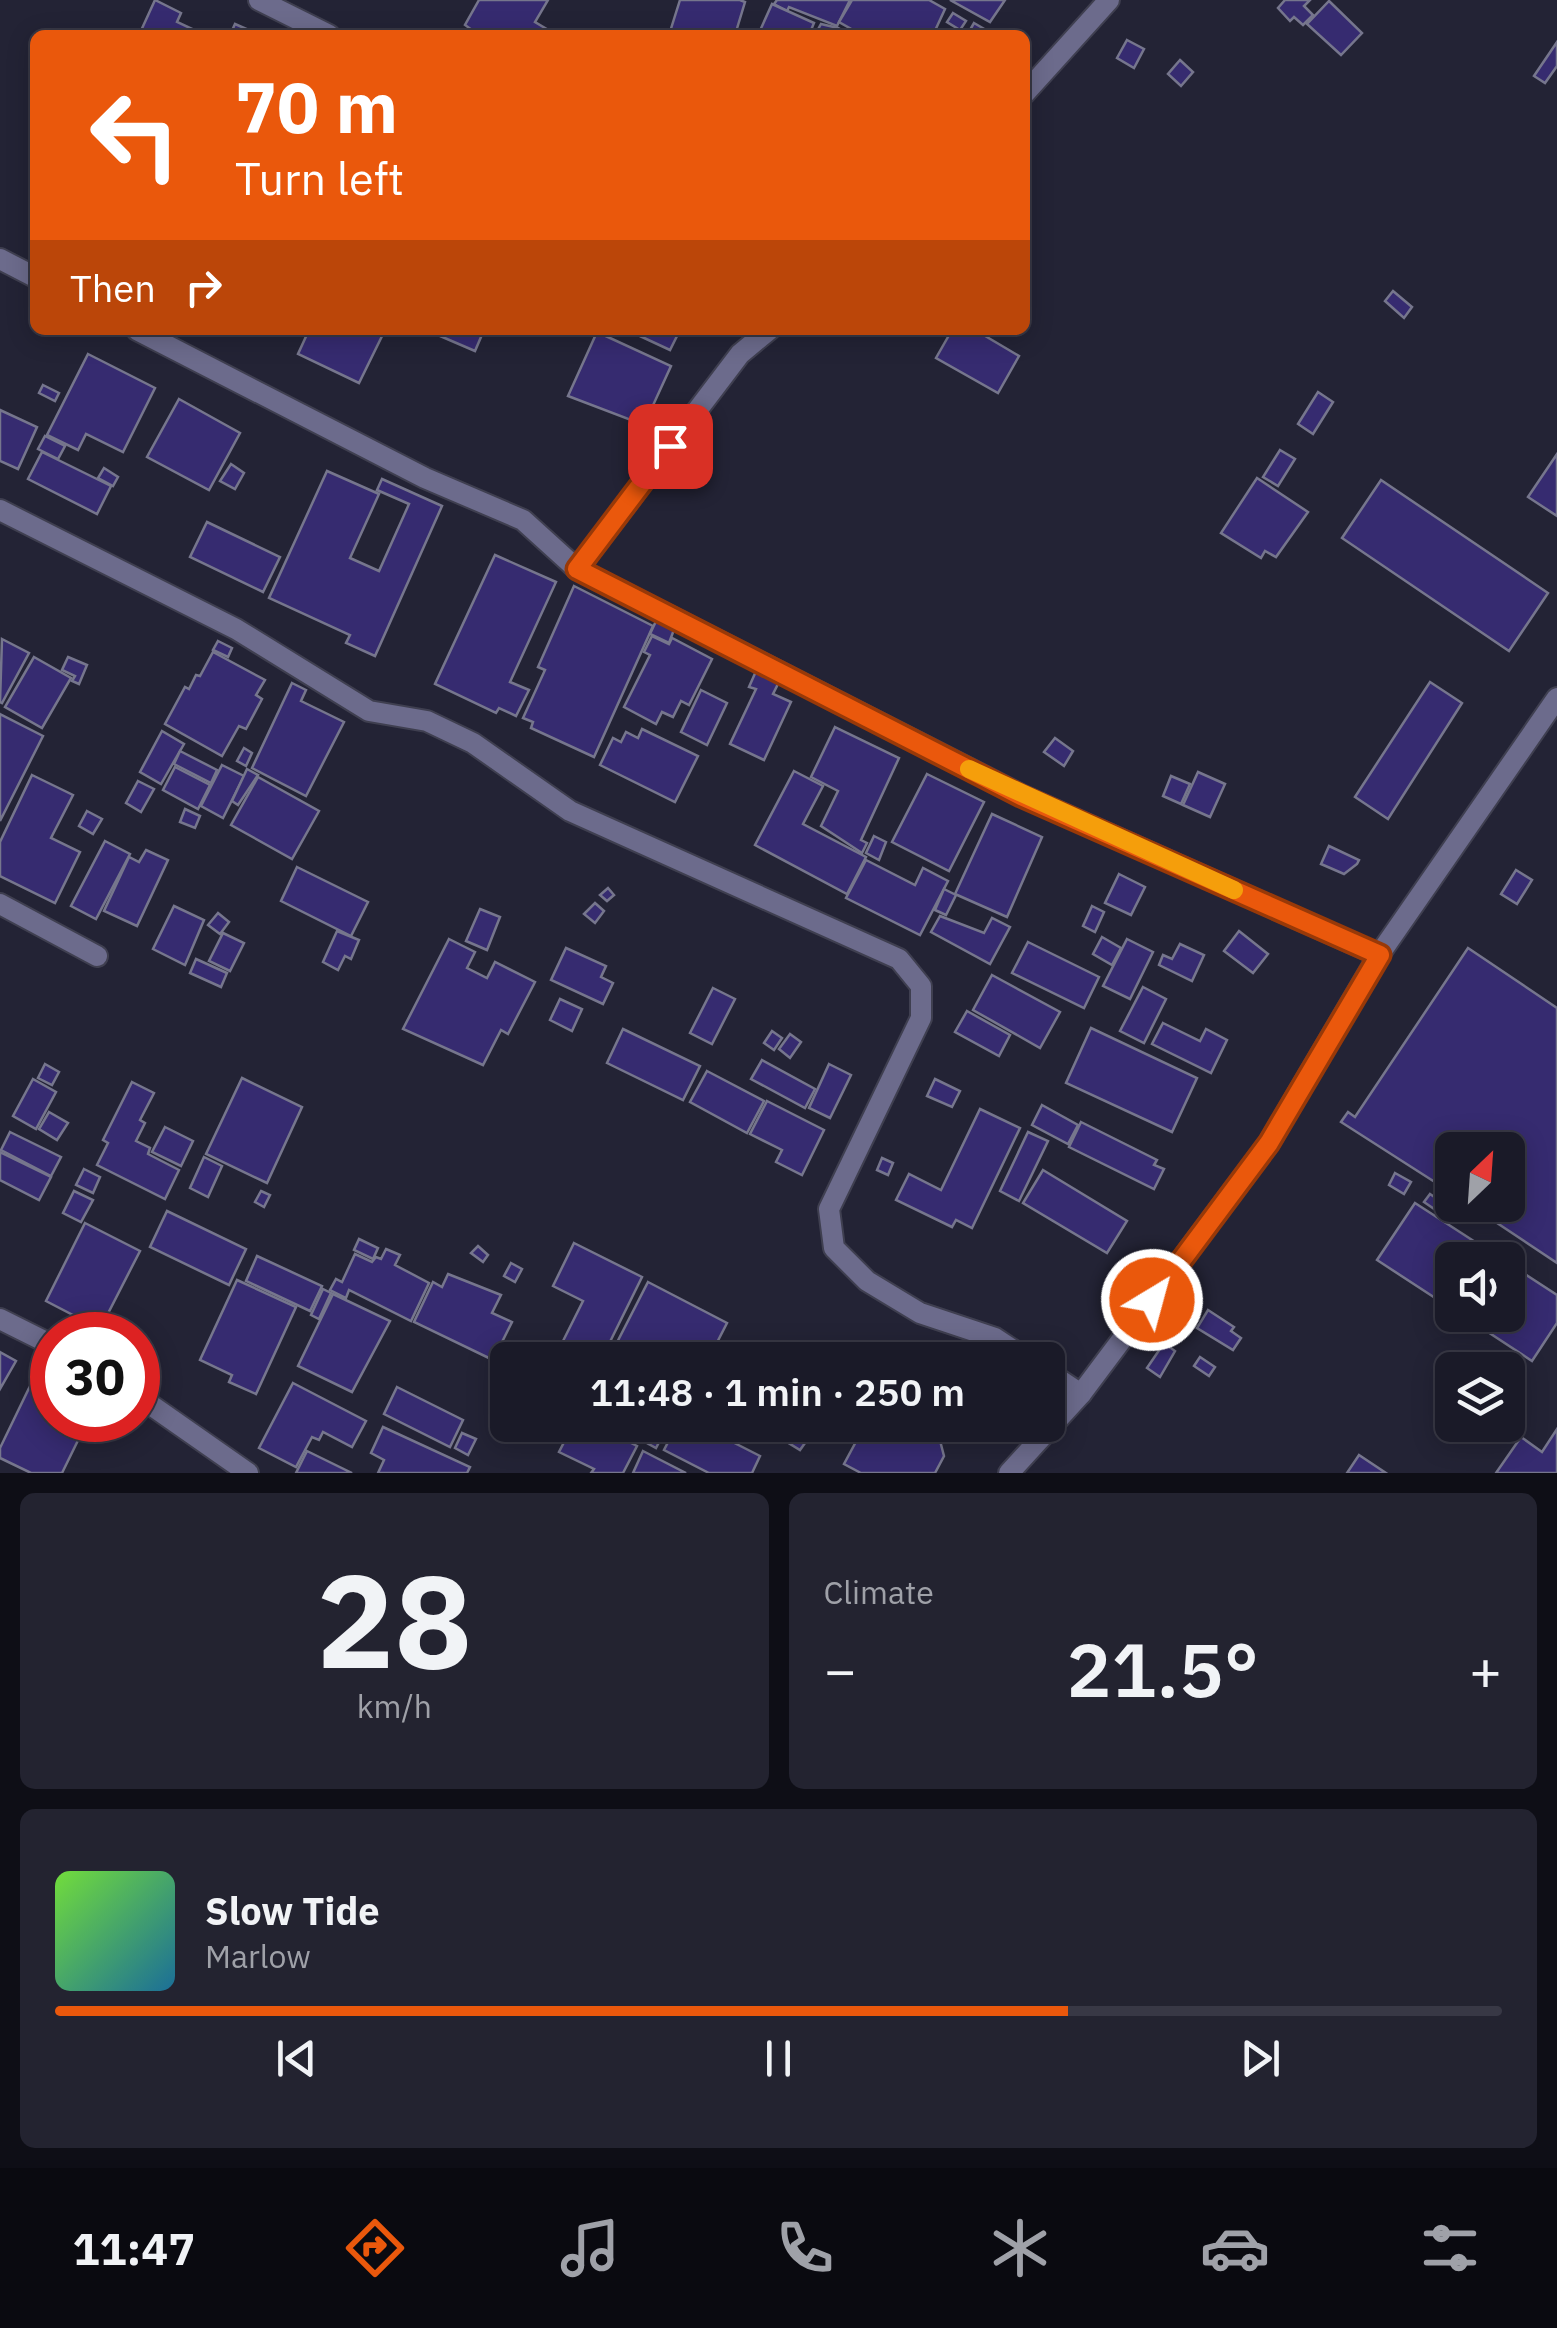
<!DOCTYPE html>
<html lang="en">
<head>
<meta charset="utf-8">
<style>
	:root { --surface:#1a1a28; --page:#232330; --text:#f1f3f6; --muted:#9fa1a8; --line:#383845; --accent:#ea580c }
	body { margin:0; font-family:"IBM Plex Sans",sans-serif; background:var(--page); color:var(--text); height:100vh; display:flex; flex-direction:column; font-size:38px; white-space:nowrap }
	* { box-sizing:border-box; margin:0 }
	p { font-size:32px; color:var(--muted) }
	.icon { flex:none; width:55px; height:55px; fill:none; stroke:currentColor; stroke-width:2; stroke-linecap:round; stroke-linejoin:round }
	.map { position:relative; height:1473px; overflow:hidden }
	.details { display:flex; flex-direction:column; gap:20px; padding:20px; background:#0e0e16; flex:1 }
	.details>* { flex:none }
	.banner { position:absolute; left:30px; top:30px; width:1000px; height:305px; border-radius:15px; box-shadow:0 5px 25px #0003,0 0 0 2px var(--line); background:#ea580c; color:#fff; overflow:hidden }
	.needle { width:65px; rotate:25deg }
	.buttons { position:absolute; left:1435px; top:1132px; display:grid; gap:20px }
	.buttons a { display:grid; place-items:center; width:90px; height:90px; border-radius:15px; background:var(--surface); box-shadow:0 5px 25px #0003,0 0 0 2px var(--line); font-size:50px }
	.speed { position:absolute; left:30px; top:1312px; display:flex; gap:20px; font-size:50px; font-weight:700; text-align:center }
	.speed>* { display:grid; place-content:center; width:130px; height:130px; border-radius:50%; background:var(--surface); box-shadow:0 5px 25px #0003,0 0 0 2px var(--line); line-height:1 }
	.speed .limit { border:15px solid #d22; background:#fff; color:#111 }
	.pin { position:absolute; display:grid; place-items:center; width:85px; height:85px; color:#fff; margin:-42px; border-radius:20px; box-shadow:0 5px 15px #0006 }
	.me { position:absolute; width:110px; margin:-55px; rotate:37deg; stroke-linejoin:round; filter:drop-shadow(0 0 8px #0008) }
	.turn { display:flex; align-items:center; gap:35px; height:210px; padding:0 40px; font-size:45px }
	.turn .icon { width:130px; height:130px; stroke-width:2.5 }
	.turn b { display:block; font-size:70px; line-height:85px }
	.then { display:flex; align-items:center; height:95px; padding:0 40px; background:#0003; gap:20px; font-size:38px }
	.big { font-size:75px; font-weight:600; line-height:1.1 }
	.details .card { flex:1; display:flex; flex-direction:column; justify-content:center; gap:15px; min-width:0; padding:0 35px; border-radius:15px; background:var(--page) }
	.details .dial { align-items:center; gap:0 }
	.dial b { font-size:130px; line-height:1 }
	.song { display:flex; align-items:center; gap:30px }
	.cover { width:120px; height:120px; border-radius:15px; background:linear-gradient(135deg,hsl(100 70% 55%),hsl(200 70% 35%)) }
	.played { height:10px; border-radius:5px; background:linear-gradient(90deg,var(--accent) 70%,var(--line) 70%) }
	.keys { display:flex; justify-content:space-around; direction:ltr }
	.heat { display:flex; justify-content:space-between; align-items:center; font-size:55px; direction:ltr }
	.details .tiles { flex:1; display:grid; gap:20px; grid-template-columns:1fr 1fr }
	.card:last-child { grid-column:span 2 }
	.trip { position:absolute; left:490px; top:1342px; width:575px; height:100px; border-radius:15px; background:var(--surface); box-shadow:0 5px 25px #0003,0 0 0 2px var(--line); font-weight:600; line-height:100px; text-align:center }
	.tab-bar { display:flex; height:160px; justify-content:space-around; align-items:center; background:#0a0a10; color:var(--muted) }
	.tab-bar .icon { width:70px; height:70px }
	.tab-bar .active { color:var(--accent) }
	.tab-bar b { font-size:45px; color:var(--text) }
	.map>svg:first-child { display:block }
	.building { fill:#362b70; stroke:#76768d; stroke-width:2.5 }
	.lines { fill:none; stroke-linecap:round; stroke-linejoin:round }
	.street-casing { stroke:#3f3f50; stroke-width:24 }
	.street { stroke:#6c6b8c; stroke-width:20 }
	.route-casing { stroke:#983908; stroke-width:25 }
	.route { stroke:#ea580c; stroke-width:18 }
	.slow { stroke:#f59e0b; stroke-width:18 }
</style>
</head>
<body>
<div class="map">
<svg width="1557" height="1473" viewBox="0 0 1557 1473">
	<rect width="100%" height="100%" fill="#232335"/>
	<g class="building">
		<path d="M155 0 181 13 177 22 205 35H139Z"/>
		<path d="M479 0H548L535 22 550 31 479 35 465 25Z"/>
		<path d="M680 0H740L745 2 735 35H669Z"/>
		<path d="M777 0H850L837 26 789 7 787 11 774 4Z"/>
		<path d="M852 0H929L945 9 933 35H862L839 22Z"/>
		<path d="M950 0H1005L990 22Z"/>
		<path d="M1285 0H1310L1304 6 1313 15 1303 25 1294 17 1290 21 1278 8Z"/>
		<path d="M1329 1 1362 33 1341 55 1307 24Z"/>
		<path d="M772 4 814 23 809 35H758Z"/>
		<path d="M953 13 966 21 960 30 947 22Z"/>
		<path d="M974 23 993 34 1002 35H967Z"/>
		<path d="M235 24 260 35H230Z"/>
		<path d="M821 24 838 28 851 35H815Z"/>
		<path d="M1127 40 1144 49 1134 68 1117 58Z"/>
		<path d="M1557 42V66L1545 83 1534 76Z"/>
		<path d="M1180 60 1193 72 1181 86 1168 74Z"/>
		<path d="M1393 291 1412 307 1404 318 1385 301Z"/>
		<path d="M309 330H385L359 383 298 354Z"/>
		<path d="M442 330H484L475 351 440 336Z"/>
		<path d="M627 330H680L670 350Z"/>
		<path d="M952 330H975L1019 356 998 393 936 358Z"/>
		<path d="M597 332 671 366 644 425 568 396Z"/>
		<path d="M88 354 155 388 123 452 86 434 78 450 47 435Z"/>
		<path d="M43 385 59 393 55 401 39 393Z"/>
		<path d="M1318 392 1333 402 1313 434 1298 424Z"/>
		<path d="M179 399 240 433 209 490 147 457Z"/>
		<path d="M0 410 37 427 18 469 0 461Z"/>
		<path d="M45 436 65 446 58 459 38 449Z"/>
		<path d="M1280 450 1295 459 1278 486 1263 477Z"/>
		<path d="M42 452 111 486 97 514 28 479Z"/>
		<path d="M1557 454V516L1528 497Z"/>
		<path d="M231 464 244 473 235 489 220 481Z"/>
		<path d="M104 468 118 477 113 486 98 478Z"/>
		<path d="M327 471 379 494 350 558 379 571 409 504 377 490 382 479 442 506 375 656 346 643 350 635 269 598Z"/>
		<path d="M1257 478 1308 512 1276 557 1265 551 1261 558 1221 533Z"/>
		<path d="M1381 480 1548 593 1509 651 1342 538Z"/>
		<path d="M207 522 280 557 263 592 190 557Z"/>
		<path d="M495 555 556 582 510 682 529 690 516 716 499 708 496 713 435 684Z"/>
		<path d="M574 586 653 626 594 757 531 728 533 722 523 718 545 670 538 667Z"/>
		<path d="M657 619 675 627 669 643 650 634Z"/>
		<path d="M652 636 669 644 672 638 712 659 689 705 681 701 673 717 662 712 656 724 624 707 650 655 644 652Z"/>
		<path d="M2 639 29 653 2 703 0 702Z"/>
		<path d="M218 641 232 648 228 657 213 650Z"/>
		<path d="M213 652 265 680 256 695 262 699 246 729 239 726 222 756 165 724 185 687 189 689 196 675 200 676Z"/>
		<path d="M34 657 71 678 42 728 5 707Z"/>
		<path d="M68 657 87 665 79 684 72 681 75 676 62 670Z"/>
		<path d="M757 669 780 680 773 694 791 702 764 760 730 744 756 689 749 687Z"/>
		<path d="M1430 682 1462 703 1388 819 1355 797Z"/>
		<path d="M292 683 306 690 301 701 344 722 306 796 252 768Z"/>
		<path d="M701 690 727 703 707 745 681 732Z"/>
		<path d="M0 714 43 736 0 821Z"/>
		<path d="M835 727 899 758 861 840 867 843 862 853 821 826 838 791 811 777Z"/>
		<path d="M642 729 698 756 675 802 600 765 613 738 621 742 626 732 638 738Z"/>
		<path d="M162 731 184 744 161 784 140 772Z"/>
		<path d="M1055 738 1073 751 1064 766 1044 752Z"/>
		<path d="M244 748 252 753 246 766 237 761Z"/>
		<path d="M180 751 217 770 211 783 174 764Z"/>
		<path d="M222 765 244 776 223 818 201 806Z"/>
		<path d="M175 767 210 785 198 809 163 790Z"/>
		<path d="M247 769 258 775 238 805 232 801Z"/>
		<path d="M794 771 823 786 803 824 866 857 847 894 755 845Z"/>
		<path d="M1198 772 1225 784 1210 817 1183 805Z"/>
		<path d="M927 774 984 802 949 871 892 842Z"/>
		<path d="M32 775 73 795 51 838 80 852 55 903 0 876V842Z"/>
		<path d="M1171 776 1190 784 1181 804 1163 796Z"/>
		<path d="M258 777 319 811 292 859 231 825Z"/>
		<path d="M138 781 154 789 141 812 126 803Z"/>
		<path d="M185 809 200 816 195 828 180 822Z"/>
		<path d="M87 811 102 819 93 834 79 826Z"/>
		<path d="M992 814 1042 837 1007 917 955 894Z"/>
		<path d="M874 836 886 842 879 860 866 853Z"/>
		<path d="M105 841 130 854 96 919 71 906Z"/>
		<path d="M1329 846 1359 860 1357 864 1344 874 1321 864Z"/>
		<path d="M146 850 168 860 137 926 104 911 129 857 139 862Z"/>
		<path d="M866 860 915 885 923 868 948 881 920 935 846 898Z"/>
		<path d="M297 867 368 902 351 936 281 901Z"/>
		<path d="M1516 870 1532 880 1517 904 1501 894Z"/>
		<path d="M1119 874 1145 887 1131 915 1105 903Z"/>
		<path d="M608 888 614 895 607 901 600 895Z"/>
		<path d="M944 889 956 895 946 915 935 910Z"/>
		<path d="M595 903 604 911 595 923 584 914Z"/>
		<path d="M174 906 204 920 185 965 153 949Z"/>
		<path d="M1092 906 1104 912 1095 932 1083 926Z"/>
		<path d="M480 909 500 917 487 950 466 941Z"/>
		<path d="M218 913 229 922 220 934 208 925Z"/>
		<path d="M940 916 984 933 992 918 1010 927 990 964 931 932Z"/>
		<path d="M337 931 359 940 351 959 345 956 338 970 323 962Z"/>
		<path d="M1239 931 1268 954 1253 973 1224 951Z"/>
		<path d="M223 933 244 943 230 971 209 961Z"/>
		<path d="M1102 937 1121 948 1112 965 1093 954Z"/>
		<path d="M449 939 475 952 467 968 487 978 495 962 535 982 508 1034 501 1030 483 1065 403 1029Z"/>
		<path d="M1127 939 1153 952 1130 999 1103 986Z"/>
		<path d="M1028 942 1099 977 1084 1008 1012 973Z"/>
		<path d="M1180 944 1204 955 1192 981 1159 965 1163 955 1172 959Z"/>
		<path d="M566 948 606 966 601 977 613 983 603 1004 551 980Z"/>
		<path d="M1468 948 1557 1008V1263L1470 1205H1508V1150H1452V1193L1341 1122 1348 1112 1355 1117Z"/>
		<path d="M196 959 227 973 221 987 190 973Z"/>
		<path d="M992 975 1060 1012 1040 1048 973 1010Z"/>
		<path d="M1143 987 1166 999 1144 1043 1120 1031Z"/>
		<path d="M713 988 735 999 712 1044 690 1033Z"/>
		<path d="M560 999 582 1009 572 1031 550 1020Z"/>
		<path d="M967 1011 1010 1035 999 1056 955 1032Z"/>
		<path d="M1163 1023 1200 1041 1206 1029 1227 1040 1211 1073 1152 1044Z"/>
		<path d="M1091 1028 1197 1078 1172 1132 1066 1083Z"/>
		<path d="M623 1029 700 1066 683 1100 607 1063Z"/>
		<path d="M772 1031 782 1038 774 1050 764 1043Z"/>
		<path d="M790 1034 801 1042 790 1058 779 1049Z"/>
		<path d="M762 1060 815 1089 805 1108 751 1079Z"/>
		<path d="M45 1064 59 1072 52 1085 38 1078Z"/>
		<path d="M829 1064 851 1075 830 1118 809 1108Z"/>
		<path d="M707 1071 764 1101 747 1133 690 1102Z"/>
		<path d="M242 1078 302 1107 267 1183 206 1154Z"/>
		<path d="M33 1079 56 1092 36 1129 13 1116Z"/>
		<path d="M935 1079 960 1091 952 1107 927 1096Z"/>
		<path d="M132 1082 154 1093 140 1120 145 1123 136 1141 150 1148 148 1154 179 1170 165 1199 97 1165 108 1143 103 1140Z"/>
		<path d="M767 1101 824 1130 802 1175 776 1162 782 1150 750 1134Z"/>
		<path d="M1042 1105 1078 1125 1068 1144 1032 1125Z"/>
		<path d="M980 1109 1020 1128 972 1228 956 1220 952 1227 896 1200 909 1174 941 1190Z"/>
		<path d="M49 1112 68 1123 57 1140 39 1129Z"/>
		<path d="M1081 1122 1157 1160 1154 1165 1164 1169 1154 1189 1069 1147Z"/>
		<path d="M165 1127 193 1141 181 1166 152 1152Z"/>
		<path d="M10 1132 61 1157 51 1176 1 1150Z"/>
		<path d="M1028 1132 1048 1141 1019 1201 1000 1191Z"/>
		<path d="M0 1152 51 1177 39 1200 0 1180Z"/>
		<path d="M204 1157 222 1166 208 1197 190 1188Z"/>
		<path d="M882 1158 893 1163 888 1175 877 1170Z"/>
		<path d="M84 1169 100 1177 93 1193 76 1185Z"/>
		<path d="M1043 1170 1127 1221 1107 1253 1023 1203Z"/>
		<path d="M1395 1173 1411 1182 1404 1194 1389 1185Z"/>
		<path d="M74 1191 93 1200 81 1222 63 1213Z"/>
		<path d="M261 1191 270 1195 264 1207 255 1202Z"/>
		<path d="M1430 1194 1446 1205 1440 1213 1424 1202Z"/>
		<path d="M1415 1203 1503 1260H1452V1309L1377 1260Z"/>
		<path d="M167 1211 246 1249 229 1285 150 1247Z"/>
		<path d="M85 1223 140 1251 100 1329 46 1301Z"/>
		<path d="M359 1239 378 1248 373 1259 354 1250Z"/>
		<path d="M574 1243 642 1277 601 1360 561 1345 583 1301 553 1286Z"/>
		<path d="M478 1246 488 1255 483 1262 471 1253Z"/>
		<path d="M386 1249 400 1255 395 1265 429 1283 411 1321 349 1290 346 1298 330 1290 336 1279 342 1282 355 1254 372 1262 376 1257 381 1259Z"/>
		<path d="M257 1256 322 1286 310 1311 246 1281Z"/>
		<path d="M511 1263 522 1269 515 1282 504 1276Z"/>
		<path d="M1508 1263 1557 1295V1323L1532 1361 1462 1315H1508Z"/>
		<path d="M448 1274 501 1295 492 1313 512 1322 493 1360 414 1322 433 1282 442 1287Z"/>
		<path d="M237 1280 296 1307 256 1394 229 1382 232 1375 200 1360Z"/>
		<path d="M648 1282 727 1323 708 1360H608Z"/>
		<path d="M323 1289 331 1293 319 1319 311 1315Z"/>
		<path d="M333 1294 390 1321 352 1392 298 1366Z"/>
		<path d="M1208 1310 1234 1327 1231 1331 1241 1338 1233 1350 1197 1328Z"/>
		<path d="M1164 1343 1175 1351 1160 1377 1147 1368Z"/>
		<path d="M0 1352 16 1361 0 1389Z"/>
		<path d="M1200 1357 1215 1367 1209 1376 1194 1366Z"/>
		<path d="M32 1382 52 1391V1420H88L62 1473H31L0 1458V1448Z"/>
		<path d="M293 1383 366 1421 352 1447 323 1432 319 1440 312 1437 296 1467 259 1448Z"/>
		<path d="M397 1387 463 1420 450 1447 384 1414Z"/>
		<path d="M573 1425H595L637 1446 623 1473H591L594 1469 559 1452Z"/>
		<path d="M614 1425H668L656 1448Z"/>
		<path d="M677 1425H699L760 1456 752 1473H709L664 1450Z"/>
		<path d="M865 1425H930L937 1429 944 1456 935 1473H861L844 1464Z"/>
		<path d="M383 1427 470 1467 467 1473H378L384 1460 371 1453Z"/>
		<path d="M797 1427 810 1436 800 1450 787 1442Z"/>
		<path d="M1557 1429V1473H1496L1521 1437 1542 1452Z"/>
		<path d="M462 1433 476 1439 468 1455 455 1448Z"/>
		<path d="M307 1451 352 1473H296Z"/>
		<path d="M643 1451 686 1473H633Z"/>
		<path d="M1359 1455 1386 1473H1347Z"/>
	</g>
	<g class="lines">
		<g class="street-casing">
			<g id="street">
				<path d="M259 0 329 35"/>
				<path d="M1025 93 1109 0"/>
				<path d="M0 259 35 277"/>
				<path d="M137 330 425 478 523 520 577 569 1021 795 1379 955"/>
				<path d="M0 510 236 629 369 711 427 721 473 743 570 811 899 959 921 986V1018L829 1209 834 1248 867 1281 920 1313 995 1338 1028 1360"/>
				<path d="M577 569 740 354 769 330"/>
				<path d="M0 904 97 956"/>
				<path d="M0 1319 52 1345"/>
				<path d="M1048 1372 1081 1394"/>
				<path d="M138 1396 248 1473"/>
				<path d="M1009 1473 1081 1394 1269 1143 1379 955 1557 698"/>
			</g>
		</g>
		<use href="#street" class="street"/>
	</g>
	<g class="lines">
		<g class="route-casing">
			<path id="route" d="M670 446 577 569 1021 796 1380 955 1269 1143 1152 1300"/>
		</g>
		<use href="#route" class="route"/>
		<path class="slow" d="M969 769 1234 890"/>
	</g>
</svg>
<div class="buttons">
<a><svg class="needle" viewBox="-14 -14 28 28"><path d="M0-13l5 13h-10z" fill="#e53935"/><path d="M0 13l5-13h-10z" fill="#9fa1a8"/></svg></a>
<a><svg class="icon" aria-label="sound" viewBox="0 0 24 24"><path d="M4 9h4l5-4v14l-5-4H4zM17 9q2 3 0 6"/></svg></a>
<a><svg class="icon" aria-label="layers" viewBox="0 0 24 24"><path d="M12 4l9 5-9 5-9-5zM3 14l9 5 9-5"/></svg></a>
</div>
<div class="speed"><div class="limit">30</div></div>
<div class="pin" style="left:670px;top:446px;background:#d93025"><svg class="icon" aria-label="arrive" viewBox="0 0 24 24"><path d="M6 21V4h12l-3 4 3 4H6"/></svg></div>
<svg class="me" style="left:1152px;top:1300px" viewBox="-20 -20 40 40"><circle r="17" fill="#ea580c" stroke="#fff" stroke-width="3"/><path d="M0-11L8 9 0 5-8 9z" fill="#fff"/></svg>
<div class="trip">11:48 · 1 min · 250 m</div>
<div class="banner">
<div class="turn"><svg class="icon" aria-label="left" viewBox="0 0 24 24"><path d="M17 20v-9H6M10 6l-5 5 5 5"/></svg><div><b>70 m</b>Turn left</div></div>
<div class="then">Then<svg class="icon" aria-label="right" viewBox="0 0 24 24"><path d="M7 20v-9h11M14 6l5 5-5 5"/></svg></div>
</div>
</div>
<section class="details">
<div class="tiles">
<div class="card dial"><b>28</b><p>km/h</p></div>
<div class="card"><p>Climate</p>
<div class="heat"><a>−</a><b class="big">21.5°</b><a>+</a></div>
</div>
<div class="card">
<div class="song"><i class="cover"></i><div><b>Slow Tide</b><p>Marlow</p></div></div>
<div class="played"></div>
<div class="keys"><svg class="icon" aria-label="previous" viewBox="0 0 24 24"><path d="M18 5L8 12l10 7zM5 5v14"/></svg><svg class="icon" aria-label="pause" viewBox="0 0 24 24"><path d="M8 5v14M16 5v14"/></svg><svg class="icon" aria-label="next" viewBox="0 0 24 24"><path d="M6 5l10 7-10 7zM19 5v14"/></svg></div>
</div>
</div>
</section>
<nav class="tab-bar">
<b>11:47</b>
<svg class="icon active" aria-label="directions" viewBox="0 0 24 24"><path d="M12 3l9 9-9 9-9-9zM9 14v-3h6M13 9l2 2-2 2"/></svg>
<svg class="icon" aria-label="music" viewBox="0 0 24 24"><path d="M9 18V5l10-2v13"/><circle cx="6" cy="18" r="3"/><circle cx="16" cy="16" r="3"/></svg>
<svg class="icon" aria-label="phone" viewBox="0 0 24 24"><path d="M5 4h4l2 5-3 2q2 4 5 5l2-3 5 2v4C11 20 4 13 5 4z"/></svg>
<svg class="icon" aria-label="climate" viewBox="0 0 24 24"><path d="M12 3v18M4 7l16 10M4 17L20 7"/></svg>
<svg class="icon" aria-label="car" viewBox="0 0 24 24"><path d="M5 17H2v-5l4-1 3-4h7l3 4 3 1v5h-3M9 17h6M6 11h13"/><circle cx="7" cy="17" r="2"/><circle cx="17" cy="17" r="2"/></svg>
<svg class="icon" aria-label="filters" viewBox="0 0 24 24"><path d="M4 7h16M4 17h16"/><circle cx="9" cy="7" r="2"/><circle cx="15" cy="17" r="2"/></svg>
</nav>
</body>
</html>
